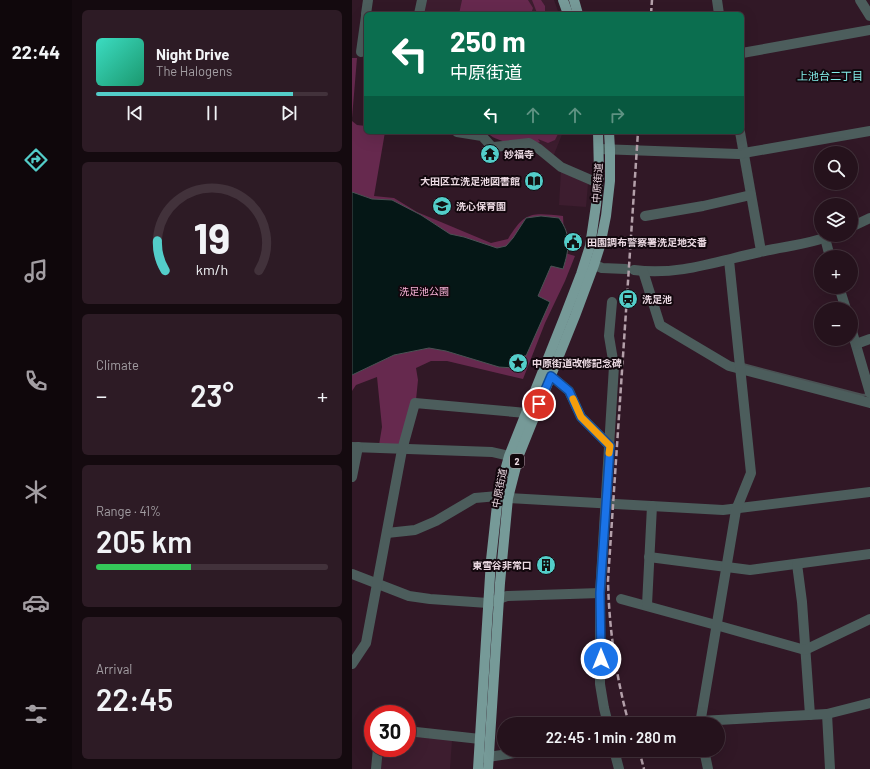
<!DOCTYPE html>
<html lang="en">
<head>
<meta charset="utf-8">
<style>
	:root { --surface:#25121c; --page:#2d1b25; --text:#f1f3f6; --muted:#a39ea3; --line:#42323b; --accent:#53cdc9 }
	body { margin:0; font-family:Barlow,"Noto Sans JP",sans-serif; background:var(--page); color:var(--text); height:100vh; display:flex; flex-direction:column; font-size:15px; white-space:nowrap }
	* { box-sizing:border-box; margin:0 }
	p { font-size:13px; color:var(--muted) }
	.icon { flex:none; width:22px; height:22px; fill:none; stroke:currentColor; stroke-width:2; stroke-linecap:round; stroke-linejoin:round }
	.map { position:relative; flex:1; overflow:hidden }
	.drawer { display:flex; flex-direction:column; gap:10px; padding:10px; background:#140a0f; width:280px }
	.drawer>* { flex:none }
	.top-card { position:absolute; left:12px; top:12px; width:380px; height:122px; border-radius:6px; box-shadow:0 4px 16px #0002,0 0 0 1px var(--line); background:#0b6e4f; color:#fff; overflow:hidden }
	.controls { position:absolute; left:462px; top:146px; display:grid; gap:8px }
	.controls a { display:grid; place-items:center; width:44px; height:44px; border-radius:50%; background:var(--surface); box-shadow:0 4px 16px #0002,0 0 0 1px var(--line); font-size:20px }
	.speed { position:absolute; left:12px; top:705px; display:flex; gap:8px; font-size:20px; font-weight:700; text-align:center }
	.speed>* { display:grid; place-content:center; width:52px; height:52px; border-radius:50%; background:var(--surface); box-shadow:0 4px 16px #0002,0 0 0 1px var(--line); line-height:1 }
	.speed .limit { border:6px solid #d22; background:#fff; color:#111 }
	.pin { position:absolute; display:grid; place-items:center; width:34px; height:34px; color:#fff; margin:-17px; border:2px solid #fff; border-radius:50%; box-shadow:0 1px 4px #0007 }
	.me { position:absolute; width:44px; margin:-22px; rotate:0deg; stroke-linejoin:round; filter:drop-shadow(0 0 3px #0008) }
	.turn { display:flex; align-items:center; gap:14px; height:84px; padding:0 20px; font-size:18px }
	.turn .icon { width:52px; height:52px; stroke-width:2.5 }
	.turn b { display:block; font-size:28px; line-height:34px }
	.lanes { display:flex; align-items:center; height:38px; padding:0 20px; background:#0003; justify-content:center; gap:20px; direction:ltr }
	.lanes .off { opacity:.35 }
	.big { font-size:30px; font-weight:600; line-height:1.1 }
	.drawer .widget { flex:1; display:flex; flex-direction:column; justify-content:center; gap:6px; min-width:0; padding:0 14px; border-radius:6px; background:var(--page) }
	.drawer .dial { align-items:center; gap:0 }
	.dial svg { height:104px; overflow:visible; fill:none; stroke:var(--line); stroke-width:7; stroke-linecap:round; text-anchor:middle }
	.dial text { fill:var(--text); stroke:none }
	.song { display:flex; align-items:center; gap:12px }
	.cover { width:48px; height:48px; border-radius:6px; background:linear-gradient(135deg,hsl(170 70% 55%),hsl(160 70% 35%)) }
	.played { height:4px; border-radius:2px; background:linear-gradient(90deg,var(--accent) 85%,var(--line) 85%) }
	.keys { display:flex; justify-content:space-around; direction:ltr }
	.heat { display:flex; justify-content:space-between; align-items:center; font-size:22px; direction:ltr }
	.charge { height:6px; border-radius:3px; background:linear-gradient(90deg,#34c759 41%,var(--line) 0) }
	.trip { position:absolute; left:145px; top:717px; width:228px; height:40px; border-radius:20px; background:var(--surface); box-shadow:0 4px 16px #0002,0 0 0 1px var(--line); font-weight:600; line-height:40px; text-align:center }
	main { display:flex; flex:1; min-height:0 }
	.tabs { display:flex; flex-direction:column; width:72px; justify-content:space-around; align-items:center; background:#0f070b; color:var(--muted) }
	.tabs .icon { width:28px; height:28px }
	.tabs .selected { color:var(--accent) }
	.tabs b { font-size:18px; color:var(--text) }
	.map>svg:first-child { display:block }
	.built { fill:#3d1d2f }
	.green { fill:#66294e }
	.water { fill:#051716; stroke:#4a5153 }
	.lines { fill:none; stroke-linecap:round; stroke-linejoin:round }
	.stream { stroke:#4a5153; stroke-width:2.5 }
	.minor { stroke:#4c5d5c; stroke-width:10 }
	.major { stroke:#769a98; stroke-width:10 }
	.rail { stroke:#b4a0aa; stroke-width:2.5; stroke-dasharray:6 3; stroke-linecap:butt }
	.route-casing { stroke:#114b97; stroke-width:10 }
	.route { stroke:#1a73e8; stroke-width:7 }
	.slow { stroke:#f59e0b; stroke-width:7 }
	.labels { text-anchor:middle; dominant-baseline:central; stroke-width:4; stroke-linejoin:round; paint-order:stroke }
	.shield { fill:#12070d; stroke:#aa9aa2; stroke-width:1 }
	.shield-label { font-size:9px; font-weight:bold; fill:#ebd9e2 }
	.poi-label { font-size:10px; font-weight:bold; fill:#ebd9e2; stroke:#12070d; text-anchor:start }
	.street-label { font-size:10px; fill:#ebd9e2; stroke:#12070d }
	.park-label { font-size:10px; fill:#fab5da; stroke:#12070d }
	.neighbourhood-label { font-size:11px; fill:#83eeea; stroke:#12070d }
</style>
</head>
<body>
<main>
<nav class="tabs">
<b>22:44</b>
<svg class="icon selected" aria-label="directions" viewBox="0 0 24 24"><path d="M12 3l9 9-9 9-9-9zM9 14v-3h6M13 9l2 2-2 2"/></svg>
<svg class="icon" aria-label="music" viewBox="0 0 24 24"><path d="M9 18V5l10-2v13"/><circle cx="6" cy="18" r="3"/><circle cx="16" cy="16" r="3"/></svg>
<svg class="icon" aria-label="phone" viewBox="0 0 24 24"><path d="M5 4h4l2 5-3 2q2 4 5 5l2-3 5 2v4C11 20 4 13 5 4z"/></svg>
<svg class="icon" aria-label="climate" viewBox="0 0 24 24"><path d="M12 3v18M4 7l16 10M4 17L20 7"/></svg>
<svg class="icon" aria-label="car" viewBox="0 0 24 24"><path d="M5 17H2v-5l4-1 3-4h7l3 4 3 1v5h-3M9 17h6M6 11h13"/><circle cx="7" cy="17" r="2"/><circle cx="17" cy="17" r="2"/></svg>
<svg class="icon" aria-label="filters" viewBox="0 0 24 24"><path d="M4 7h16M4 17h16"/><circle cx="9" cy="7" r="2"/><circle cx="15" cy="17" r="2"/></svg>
</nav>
<section class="drawer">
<div class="widget">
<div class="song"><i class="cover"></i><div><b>Night Drive</b><p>The Halogens</p></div></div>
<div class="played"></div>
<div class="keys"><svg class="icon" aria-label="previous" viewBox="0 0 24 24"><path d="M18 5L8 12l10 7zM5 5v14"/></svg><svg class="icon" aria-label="pause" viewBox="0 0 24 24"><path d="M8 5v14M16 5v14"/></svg><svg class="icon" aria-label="next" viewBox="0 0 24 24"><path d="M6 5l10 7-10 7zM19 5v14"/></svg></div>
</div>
<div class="widget dial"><svg viewBox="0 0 100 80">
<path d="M14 69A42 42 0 1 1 86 69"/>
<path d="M14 69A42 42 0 0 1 8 46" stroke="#53cdc9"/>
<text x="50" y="56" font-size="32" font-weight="700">19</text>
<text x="50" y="72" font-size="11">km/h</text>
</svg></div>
<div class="widget"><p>Climate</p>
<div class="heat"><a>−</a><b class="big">23°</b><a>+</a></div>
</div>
<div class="widget"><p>Range · 41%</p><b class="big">205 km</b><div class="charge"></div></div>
<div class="widget"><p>Arrival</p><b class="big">22:45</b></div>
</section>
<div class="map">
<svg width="518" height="769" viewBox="0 0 518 769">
	<rect width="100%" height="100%" fill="#311826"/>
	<g class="built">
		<path d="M73 0H202L207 14H69Z"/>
		<path d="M141 132H211L201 157Z"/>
		<path d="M209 171 236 184 234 207 207 205Z"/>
		<path d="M55 736 100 740 98 769H29L30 748H55Z"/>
	</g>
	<g class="green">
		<path d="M110 0H176L181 8 179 14H107Z"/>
		<path d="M180 0H189L193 6V12L185 13Z"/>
		<path d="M0 58H5L0 118Z"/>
		<path d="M0 121 5 125 14 126V132H33L22 196 42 198 65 212 139 243 156 239C173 211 180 213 211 216L213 253 223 256 213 281 193 323 171 379 95 361H79L64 368 66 380 64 400 49 443 43 446 27 445 30 427 25 377 4 385 0 391Z"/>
		<path d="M135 132H164V133L207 132 203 140 196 143 186 139 188 142C177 147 142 143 135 132Z"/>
	</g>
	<path class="water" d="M0 192 20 199 40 200 69 215 98 234 112 237 145 248 154 246 161 238 174 218 189 216 207 218C220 236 217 249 211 269L199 266 186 296 198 302 174 356 167 355 162 368 147 367 94 351 77 348 42 355 0 375Z"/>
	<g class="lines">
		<path class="stream" d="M390 364 510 395H516"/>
		<g class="minor">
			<path d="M365 0 367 14"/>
			<path d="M508 0 518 16"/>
			<path d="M14 14 16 0"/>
			<path d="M67 14 70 0"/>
			<path d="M9 52 14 16"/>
			<path d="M390 53 518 30"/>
			<path d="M105 132 130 136 140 147H142L177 143 187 149 209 167 246 183"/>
			<path d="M388 132 409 251"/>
			<path d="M247 149 386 154 518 131"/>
			<path d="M293 216 351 206 399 195"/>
			<path d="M499 227 518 218"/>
			<path d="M473 238 478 257"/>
			<path d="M235 262 250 268 274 269"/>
			<path d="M282 270C326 276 366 261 408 252 433 246 456 245 480 235"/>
			<path d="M291 271 308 325 377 366 518 403"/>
			<path d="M487 287 494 309"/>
			<path d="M499 328 518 393"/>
			<path d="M504 344 518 339"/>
			<path d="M199 376 217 391 229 417 258 446"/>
			<path d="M0 447 140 452 157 456"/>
			<path d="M0 477 6 447"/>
			<path d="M156 498 371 510 518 492"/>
			<path d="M35 533 63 530 84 521 123 498 146 496"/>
			<path d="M297 557 398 570 518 554"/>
			<path d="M445 564 450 602 458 715"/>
			<path d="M0 574 57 596 78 599 136 603 155 596 248 593"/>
			<path d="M269 599 364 625 453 650 518 619"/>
			<path d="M295 605 300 506"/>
			<path d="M0 664 14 643 50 450 63 403 174 413"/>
			<path d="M475 714 478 769"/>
			<path d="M256 724 252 708 248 684V593L262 366 257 336 260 302"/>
			<path d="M328 724 348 721 475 714 518 703"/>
			<path d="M348 724 384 510 399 473 377 260"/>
			<path d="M55 731 128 739"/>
			<path d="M262 750 267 769"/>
			<path d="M352 750 356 769"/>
			<path d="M129 758 183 750"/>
			<path d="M24 769 26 748"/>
		</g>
		<g class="major">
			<path d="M211 0 216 14"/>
			<path d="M222 0 226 14"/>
			<path d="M126 769 139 560 146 496 157 456 212 318 229 274 238 246 244 205 247 173 246 132"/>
			<path d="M136 769 148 583 156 498 167 455 223 316 242 265 248 246 254 216 258 181V149L257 132"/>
		</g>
		<g class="rail">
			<path d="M299 14 300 0"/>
			<path d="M277 724C264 677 257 629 256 580L286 132"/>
			<path d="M287 750 292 769"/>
		</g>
	</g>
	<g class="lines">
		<g class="route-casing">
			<path id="route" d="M187 404 199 376 217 391 229 417 258 446 248 593 249 659"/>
		</g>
		<use href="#route" class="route"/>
		<path class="slow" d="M221 399 229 417 258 446 257 453"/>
	</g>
	<defs>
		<g id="temple-disc" transform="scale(1)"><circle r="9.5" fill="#53cdc9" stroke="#12070d"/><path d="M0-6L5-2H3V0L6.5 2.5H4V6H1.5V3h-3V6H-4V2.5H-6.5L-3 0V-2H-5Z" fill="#111"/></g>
		<g id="library-disc" transform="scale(1)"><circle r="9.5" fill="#53cdc9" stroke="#12070d"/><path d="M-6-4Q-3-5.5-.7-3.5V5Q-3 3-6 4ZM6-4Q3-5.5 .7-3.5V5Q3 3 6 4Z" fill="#111"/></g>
		<g id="school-disc" transform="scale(1)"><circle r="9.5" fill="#53cdc9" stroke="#12070d"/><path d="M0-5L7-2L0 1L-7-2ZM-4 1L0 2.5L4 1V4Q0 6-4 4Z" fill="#111"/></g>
		<g id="civic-disc" transform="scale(1)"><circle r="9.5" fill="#53cdc9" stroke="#12070d"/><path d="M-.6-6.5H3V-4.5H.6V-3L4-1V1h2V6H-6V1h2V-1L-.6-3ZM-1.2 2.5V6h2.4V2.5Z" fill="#111"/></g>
		<g id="station-disc" transform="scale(1)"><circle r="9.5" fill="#53cdc9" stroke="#12070d"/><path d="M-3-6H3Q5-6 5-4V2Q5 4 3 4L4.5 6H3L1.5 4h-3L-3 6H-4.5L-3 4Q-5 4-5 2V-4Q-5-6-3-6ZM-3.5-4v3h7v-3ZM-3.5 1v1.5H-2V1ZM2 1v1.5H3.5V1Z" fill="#111"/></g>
		<g id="sight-disc" transform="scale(1)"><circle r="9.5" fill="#53cdc9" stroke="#12070d"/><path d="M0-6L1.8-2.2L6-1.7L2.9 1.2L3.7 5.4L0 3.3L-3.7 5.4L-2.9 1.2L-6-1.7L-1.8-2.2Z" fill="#111"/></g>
		<g id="building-disc" transform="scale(1)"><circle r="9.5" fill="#53cdc9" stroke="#12070d"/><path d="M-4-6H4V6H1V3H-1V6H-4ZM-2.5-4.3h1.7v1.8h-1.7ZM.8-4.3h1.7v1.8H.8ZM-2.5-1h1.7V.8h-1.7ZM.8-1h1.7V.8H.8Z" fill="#111"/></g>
	</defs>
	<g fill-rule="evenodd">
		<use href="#temple-disc" x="138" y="154"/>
		<use href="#library-disc" x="182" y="181"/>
		<use href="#school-disc" x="90" y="206"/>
		<use href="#civic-disc" x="221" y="242"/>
		<use href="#station-disc" x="276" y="299"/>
		<use href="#sight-disc" x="166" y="363"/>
		<use href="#building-disc" x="194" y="565"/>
	</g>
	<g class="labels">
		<rect class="shield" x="158" y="454" width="14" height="14" rx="3"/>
		<g class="shield-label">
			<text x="165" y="461">2</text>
		</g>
		<g class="poi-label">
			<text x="152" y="154">妙福寺</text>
			<text x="168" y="181" text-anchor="end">大田区立洗足池図書館</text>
			<text x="104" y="206">洗心保育園</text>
			<text x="235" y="242">田園調布警察署洗足地交番</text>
			<text x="290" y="299">洗足池</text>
			<text x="180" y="363">中原街道改修記念碑</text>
			<text x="180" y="565" text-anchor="end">東雪谷非常口</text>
		</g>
		<g class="street-label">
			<text transform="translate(245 183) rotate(-86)">中原街道</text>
			<text transform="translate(147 488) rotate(-79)">中原街道</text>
		</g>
		<g class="park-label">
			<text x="72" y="291">洗足池公園</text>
		</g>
		<g class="neighbourhood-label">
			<text x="478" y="75">上池台二丁目</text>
		</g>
	</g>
</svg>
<div class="controls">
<a><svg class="icon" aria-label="search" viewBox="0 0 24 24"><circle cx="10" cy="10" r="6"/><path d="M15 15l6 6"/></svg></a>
<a><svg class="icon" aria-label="layers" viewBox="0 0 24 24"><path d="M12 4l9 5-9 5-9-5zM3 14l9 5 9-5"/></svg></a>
<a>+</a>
<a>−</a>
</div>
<div class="speed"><div class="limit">30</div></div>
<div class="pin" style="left:187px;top:404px;background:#d93025"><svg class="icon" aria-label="arrive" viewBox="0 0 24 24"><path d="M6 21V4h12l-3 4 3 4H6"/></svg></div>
<svg class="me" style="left:249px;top:659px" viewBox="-20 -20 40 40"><circle r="17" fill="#1a73e8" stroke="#fff" stroke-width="3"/><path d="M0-11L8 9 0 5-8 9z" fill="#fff"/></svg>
<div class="trip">22:45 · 1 min · 280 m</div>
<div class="top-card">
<div class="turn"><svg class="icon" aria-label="left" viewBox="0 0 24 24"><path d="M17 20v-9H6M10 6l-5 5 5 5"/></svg><div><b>250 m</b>中原街道</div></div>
<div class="lanes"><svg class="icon" aria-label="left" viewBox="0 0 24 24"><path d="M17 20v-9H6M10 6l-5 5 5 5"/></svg><svg class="icon off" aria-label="ahead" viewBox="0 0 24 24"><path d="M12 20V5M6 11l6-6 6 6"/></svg><svg class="icon off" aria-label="ahead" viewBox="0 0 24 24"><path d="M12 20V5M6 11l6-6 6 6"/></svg><svg class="icon off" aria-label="right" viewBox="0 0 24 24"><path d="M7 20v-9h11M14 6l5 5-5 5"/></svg></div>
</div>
</div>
</main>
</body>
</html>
